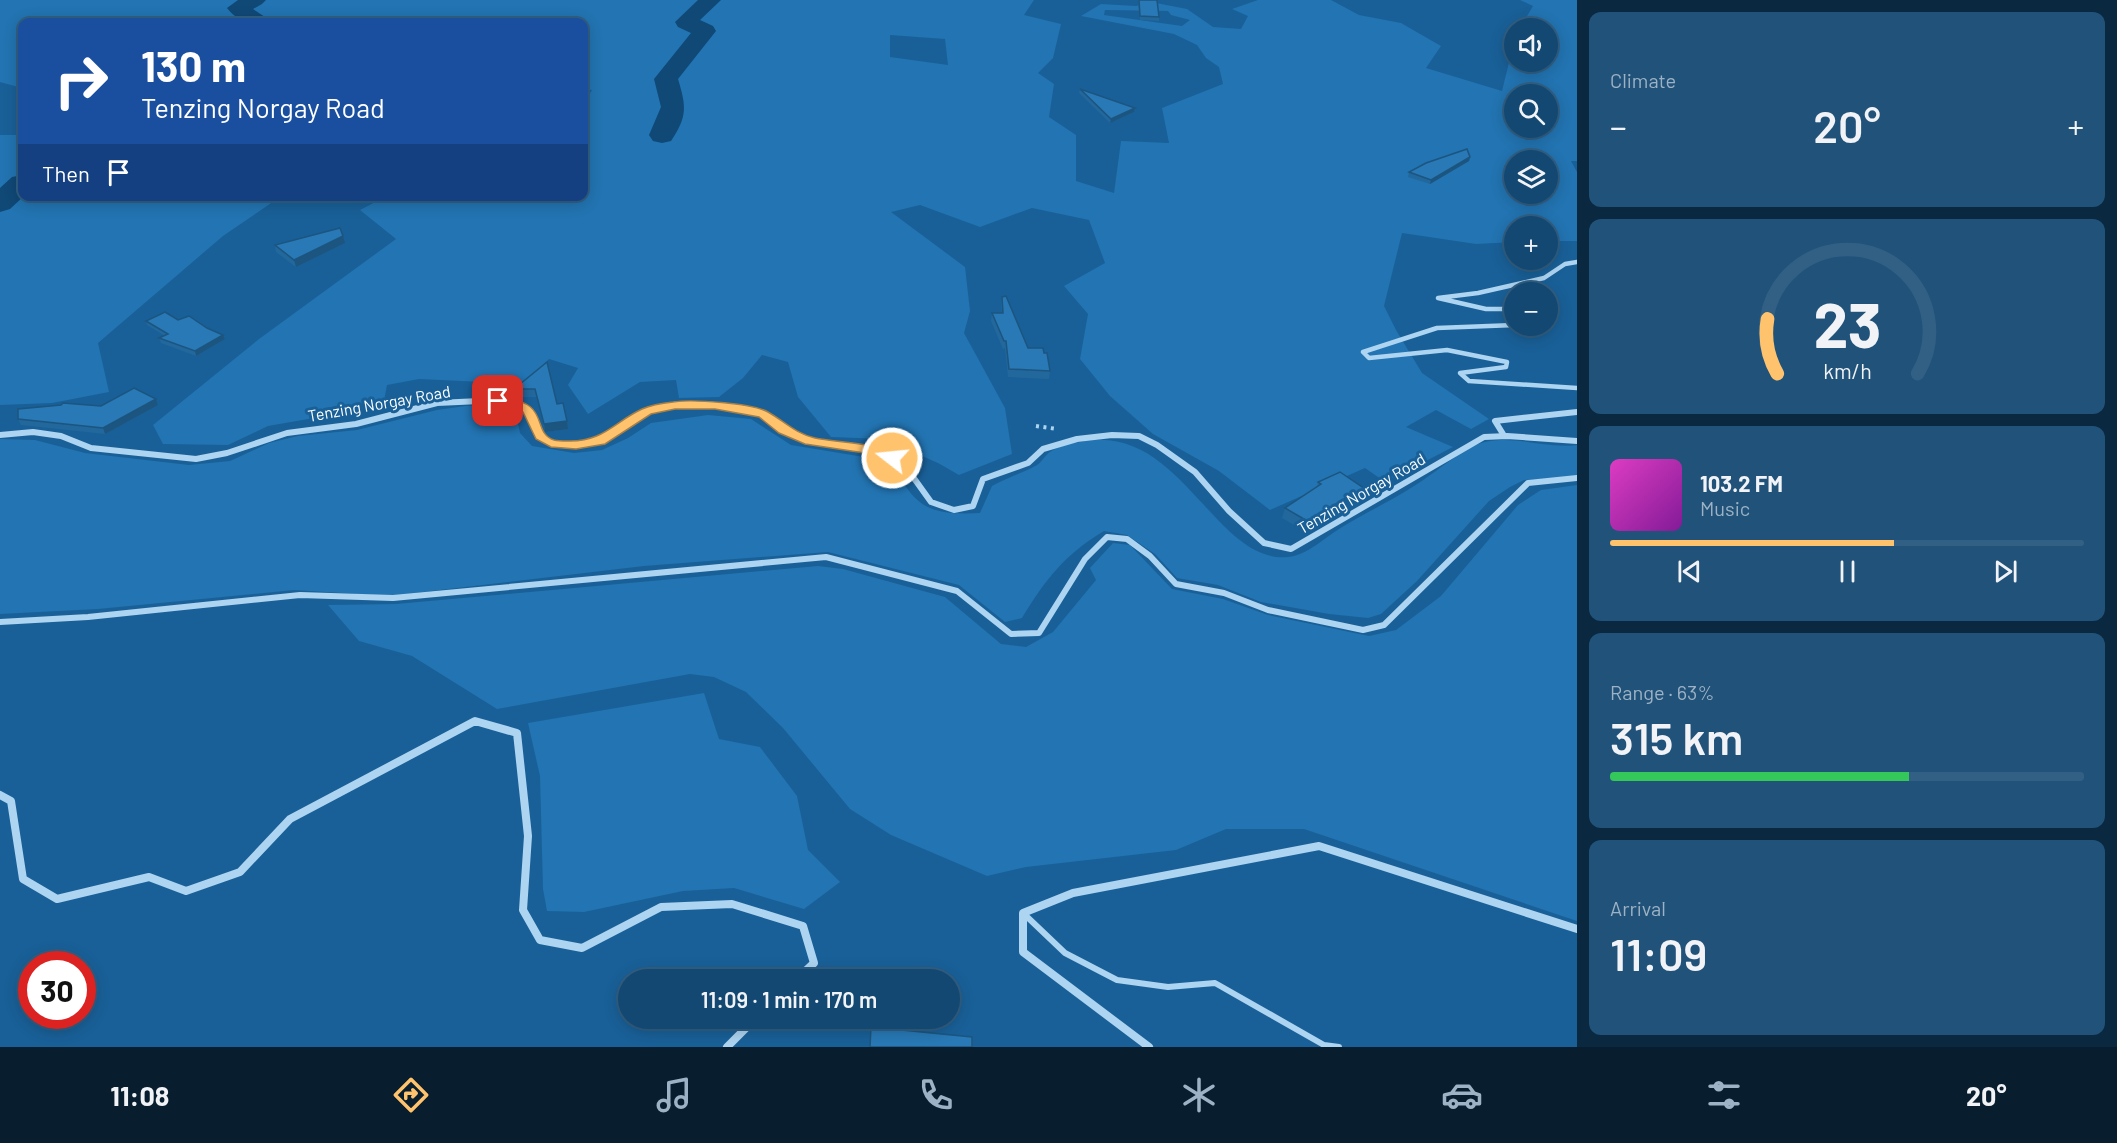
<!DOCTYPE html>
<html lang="en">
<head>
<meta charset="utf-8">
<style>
	:root { --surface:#134872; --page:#20527a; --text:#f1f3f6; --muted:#9db2c4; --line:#326084; --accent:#ffc36d }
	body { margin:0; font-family:Barlow,sans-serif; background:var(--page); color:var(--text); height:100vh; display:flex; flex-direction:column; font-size:22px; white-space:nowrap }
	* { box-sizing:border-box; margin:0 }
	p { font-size:20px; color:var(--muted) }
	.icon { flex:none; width:33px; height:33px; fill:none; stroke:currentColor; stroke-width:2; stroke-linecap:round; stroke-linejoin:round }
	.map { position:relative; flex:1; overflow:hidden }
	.details { display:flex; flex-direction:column; gap:12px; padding:12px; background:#0a283f; width:540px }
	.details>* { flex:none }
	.top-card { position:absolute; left:18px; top:18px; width:570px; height:183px; border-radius:12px; box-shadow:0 3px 15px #0003,0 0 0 2px var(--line); background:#1a4fa0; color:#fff; overflow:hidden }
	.controls { position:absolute; left:1504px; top:18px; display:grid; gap:12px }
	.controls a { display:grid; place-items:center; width:54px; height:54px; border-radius:50%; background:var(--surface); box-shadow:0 3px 15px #0003,0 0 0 2px var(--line); font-size:30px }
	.speed { position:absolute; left:18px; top:951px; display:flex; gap:12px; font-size:30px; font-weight:700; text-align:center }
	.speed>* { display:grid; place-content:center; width:78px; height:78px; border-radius:50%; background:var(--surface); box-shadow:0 3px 15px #0003,0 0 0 2px var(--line); line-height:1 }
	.speed .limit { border:9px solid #d22; background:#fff; color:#111 }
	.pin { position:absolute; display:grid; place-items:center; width:51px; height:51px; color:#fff; margin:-26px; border-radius:12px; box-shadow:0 3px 9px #0006 }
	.me { position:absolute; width:66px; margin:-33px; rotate:286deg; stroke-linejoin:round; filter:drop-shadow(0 0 4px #0008) }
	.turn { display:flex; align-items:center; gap:21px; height:126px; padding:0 24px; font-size:27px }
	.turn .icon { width:78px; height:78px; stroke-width:2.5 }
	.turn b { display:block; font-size:42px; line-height:51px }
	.then { display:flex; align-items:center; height:57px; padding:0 24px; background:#0003; gap:12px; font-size:22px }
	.big { font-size:45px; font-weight:600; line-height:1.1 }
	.details .tile { flex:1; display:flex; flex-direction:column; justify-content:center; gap:9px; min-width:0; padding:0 21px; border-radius:12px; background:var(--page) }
	.details .dial { align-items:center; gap:0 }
	.dial svg { height:156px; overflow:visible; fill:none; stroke:var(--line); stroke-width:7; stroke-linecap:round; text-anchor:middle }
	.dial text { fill:var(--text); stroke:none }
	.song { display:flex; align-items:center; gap:18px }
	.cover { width:72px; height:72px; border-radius:9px; background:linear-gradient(135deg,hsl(310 70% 55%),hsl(290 70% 35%)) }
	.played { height:6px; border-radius:3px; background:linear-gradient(90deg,var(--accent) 60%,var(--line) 60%) }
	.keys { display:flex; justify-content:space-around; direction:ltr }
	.heat { display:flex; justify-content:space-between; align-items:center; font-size:33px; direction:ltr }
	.charge { height:9px; border-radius:4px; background:linear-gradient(90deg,#34c759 63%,var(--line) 0) }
	.trip { position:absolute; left:618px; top:969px; width:342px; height:60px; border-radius:30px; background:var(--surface); box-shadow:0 3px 15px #0003,0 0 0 2px var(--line); font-weight:600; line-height:60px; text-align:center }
	.tab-bar { display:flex; height:96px; justify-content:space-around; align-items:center; background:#081d2e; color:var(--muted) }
	.tab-bar .icon { width:42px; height:42px }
	.tab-bar .selected { color:var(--accent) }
	.tab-bar b { font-size:27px; color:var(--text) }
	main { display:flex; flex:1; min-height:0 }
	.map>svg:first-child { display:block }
	.green { fill:#2274b2; fill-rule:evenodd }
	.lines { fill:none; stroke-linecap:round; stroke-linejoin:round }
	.river { fill:#104876; fill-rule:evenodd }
	.path { stroke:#add4f1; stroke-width:4; stroke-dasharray:3 4.5; stroke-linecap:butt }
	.lane { stroke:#add4f1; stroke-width:6 }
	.street-far2 { stroke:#add4f1; stroke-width:4.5 }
	.street-far1 { stroke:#add4f1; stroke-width:6 }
	.street { stroke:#add4f1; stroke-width:8 }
	.wall { fill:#22689d }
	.shaded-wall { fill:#1c557f }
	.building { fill:#2879b6; stroke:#1c557f; stroke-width:1.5 }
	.route { fill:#ffc36d; stroke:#a67f47; stroke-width:1.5 }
	.labels { text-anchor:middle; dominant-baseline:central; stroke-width:6; stroke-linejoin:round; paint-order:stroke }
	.street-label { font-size:16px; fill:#fff; stroke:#196098 }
</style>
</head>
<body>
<main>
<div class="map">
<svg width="1577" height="1047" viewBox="0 0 1577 1047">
	<rect width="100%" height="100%" fill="#196098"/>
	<g class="green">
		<path d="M0 0H251L233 9 250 22H22V88L0 82Z"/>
		<path d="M257 0H1034L1024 15 1061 24 1053 58 1038 73 1054 84 1049 117 1076 135V181L1114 193 1121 141 1169 143 1162 108 1223 84 1219 67 1206 58 1197 45 1174 34 1081 16 1101 4 1136 6 1151 2 1187 9 1213 27 1241 29 1248 16 1232 9 1258 0H1331L1359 15 1401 23 1441 46 1426 68 1502 91 1514 42 1515 62H1548V40L1552 32 1523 23 1533 6 1520 0H1577V161H1571L1577 172V241H1548V226H1515V242L1476 244 1402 233 1384 306 1396 330 1422 373 1489 419 1471 429 1436 410 1406 427 1453 447 1385 482 1365 468 1270 510 1219 471 1153 434 1110 396 1080 359 1088 314 1064 286 1105 263 1089 220 1032 208 980 227 920 205 891 212 965 267 970 311 964 333 1005 408 1012 454 959 475 938 463 883 439 831 437 798 397 788 362 762 355 743 378 719 397 679 398 676 380 640 382 588 414 568 385 578 368 549 359 524 384 419 379 387 385 383 406 268 426 228 445 163 444 153 425 259 339 396 239 360 210 385 197 584 196V103L592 90 584 89V22H259L241 8ZM1105 10 1168 11 1171 15 1190 20 1182 26 1104 15ZM890 35 945 39 948 65 890 57ZM1515 94H1548V128H1515ZM1515 160H1548V194H1515Z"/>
		<path d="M0 135H22V178L0 196Z"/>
		<path d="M22 184V196L280 197 223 236 98 343 109 392 52 403 0 405V205Z"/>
		<path d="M500 405 516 414 520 433 532 446 574 453 602 450 628 438 651 423 708 415 751 419 791 445 870 458 896 469C916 511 936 515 980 513L992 486C1006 478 1023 473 1037 465 1042 462 1045 455 1050 452 1057 447 1071 443 1080 442 1180 420 1214 564 1288 557 1307 555 1323 539 1339 529 1363 514 1389 502 1414 486 1434 474 1453 456 1474 446 1507 431 1543 450 1577 445V477L1524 480 1510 487 1489 501 1417 581 1381 614 1368 618 1329 614 1261 602 1218 585 1177 578 1155 554 1127 535 1104 531C1064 555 1046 579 1022 618L1005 622 959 585 828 552 644 566 389 596 294 590 98 609 0 614V439L35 440 85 453 189 465 230 461 269 443 298 436 357 430 437 410 465 406Z"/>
		<path d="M1577 485V921L1304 829H1226L1176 850 1026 867 987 876 891 835 850 809 783 728 746 692 714 677 690 674 497 709 412 656 359 641 328 605 396 604 818 566 843 569 945 597 1001 644 1026 647 1053 632 1096 580 1090 568 1113 543 1130 545 1172 589 1223 599 1268 615 1369 636 1396 630 1441 596 1518 505 1541 490Z"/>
		<path d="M704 693 719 739 760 747 797 796 808 850 840 882 804 909 734 888 683 891 584 912 547 911 543 889 540 776 528 723Z"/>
	</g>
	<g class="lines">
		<g class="river">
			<path d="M238 0H266L262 4 253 9 265 17 268 22C251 22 238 23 227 8Z"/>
			<path d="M698 0H721L700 20 713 26 716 31 678 79C686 106 688 116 671 141L662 143 653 141 649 135 661 107 654 79 691 33 678 27 675 22Z"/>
			<path d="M22 175 24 196 10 209 0 212V188L12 177Z"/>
		</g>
		<path class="path" d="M1036 426 1057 429"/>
		<path class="lane" d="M1023 913 1065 953 1117 980 1168 987 1215 983 1324 1045 1339 1047"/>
		<g class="street-far2">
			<path d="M1515 309H1486L1438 298 1478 293 1544 278 1565 264 1577 262"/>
			<path d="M1515 325 1437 328 1363 352 1369 358 1447 350 1507 362 1506 367 1460 373 1469 381 1577 388"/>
		</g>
		<g class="street-far1">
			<path d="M1503 434 1495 421 1577 412"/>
			<path d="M0 435 33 432 61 436 91 448 196 459 227 453 287 433 356 424 437 403 480 401 516 402 529 410 541 436 551 444 576 445 600 441 647 411 675 405H715L762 414 783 430 810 441 881 452 903 463 931 502 954 510 973 506 983 479 1028 463 1043 449 1077 439 1112 435 1139 436 1157 445 1195 472 1229 511 1264 543 1291 549 1484 437 1507 436 1577 441"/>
			<path d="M0 622 88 617 300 595 393 598 826 557 957 591 1011 634 1039 633 1085 559 1107 537 1127 539 1150 556 1176 584 1224 593 1268 610 1363 630 1384 625 1528 483 1577 478"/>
		</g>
		<g class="street">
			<path d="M0 795 11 801 23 879 57 899 149 877 186 891 240 872 290 819 475 721 517 733 528 836 523 910 540 940 582 948 661 907 732 904 803 926 814 963 796 980"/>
			<path d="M727 1047 756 1018"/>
			<path d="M1149 1047 1023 952V913L1073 893 1319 846 1577 929"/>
		</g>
	</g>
	<g class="wall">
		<path d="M1138 0H1157L1159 17V21L1140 20Z"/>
		<path d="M1080 89 1135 108 1134 112 1110 123 1079 93Z"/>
		<path d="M1470 157 1469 161 1430 184 1408 177 1409 172Z"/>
		<path d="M345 243 296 267 276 252 275 245Z"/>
		<path d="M1002 297 1028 348 1044 353 1050 371 1049 379 1008 377 1005 348 1003 349 991 321 992 313H1002L1001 304Z"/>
		<path d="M178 320 207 328 223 335 225 339 196 356 161 343 159 338 165 336 147 325 146 321Z"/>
		<path d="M547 362 557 404 567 421 568 429 545 432 537 397H515L514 389Z"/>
		<path d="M156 399 158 405 105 434 21 425 18 419 101 406Z"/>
		<path d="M1318 482 1365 489 1362 499 1339 510 1306 532 1282 518 1285 508 1317 487Z"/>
	</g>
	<g class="shaded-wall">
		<path d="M1135 108 1134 112 1110 123 1111 119Z"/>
		<path d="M1470 157 1469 161 1430 184 1431 180Z"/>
		<path d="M343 236 345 243 296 267 294 260Z"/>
		<path d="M223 335 225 339 196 356 195 351Z"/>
		<path d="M156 399 158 405 105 434 103 428Z"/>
		<path d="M567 421 568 429 545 432 544 424Z"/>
		<path d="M1365 489 1362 499 1339 510 1306 532 1309 522 1342 500Z"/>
	</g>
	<g class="building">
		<path d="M1139 0H1157L1159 17 1140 16Z"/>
		<path d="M1080 89 1135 108 1111 119Z"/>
		<path d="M1467 149 1470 157 1431 180 1409 172 1426 163Z"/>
		<path d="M340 228 343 236 294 260 275 245Z"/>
		<path d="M1006 296 1028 348H1043L1044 353H1047L1050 371 1009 369 1006 341H1004L992 313H1003L1002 297Z"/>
		<path d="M165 312 178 320 189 316 207 328 223 335 195 351 159 338 168 334 146 321Z"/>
		<path d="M547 362 557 404 563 403 567 421 544 424 535 389H514Z"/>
		<path d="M134 388 156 399 103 428 18 419V409L61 405 63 403 101 406Z"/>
		<path d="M1340 472 1365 489 1342 500 1309 522 1285 508 1321 484 1318 482Z"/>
		<path d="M871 1027 972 1037V1047H870Z"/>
	</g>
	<path class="route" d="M498 398C553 400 530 432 554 440 558 441 564 441 568 441 603 442 614 422 642 409 651 405 663 403 673 402 692 399 752 403 768 412 784 421 796 434 815 438 837 443 884 442 898 458L892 461 878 455 805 444 779 433 759 417 715 409H675L651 414 605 444 576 449 551 447 536 439 523 412 513 406 493 404 491 401Z"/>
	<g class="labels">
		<g class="street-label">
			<text transform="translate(379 403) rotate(-10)">Tenzing Norgay Road</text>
			<text transform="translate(1361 493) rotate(-30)">Tenzing Norgay Road</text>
		</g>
	</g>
</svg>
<div class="controls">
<a><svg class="icon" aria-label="sound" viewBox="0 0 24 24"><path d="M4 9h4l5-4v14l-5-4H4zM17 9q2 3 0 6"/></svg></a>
<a><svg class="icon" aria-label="search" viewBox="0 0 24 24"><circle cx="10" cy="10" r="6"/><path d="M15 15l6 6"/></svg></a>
<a><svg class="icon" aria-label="layers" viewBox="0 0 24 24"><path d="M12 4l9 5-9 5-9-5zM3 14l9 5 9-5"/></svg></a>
<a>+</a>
<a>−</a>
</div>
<div class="speed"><div class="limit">30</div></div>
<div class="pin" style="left:498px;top:401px;background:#d93025"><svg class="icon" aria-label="arrive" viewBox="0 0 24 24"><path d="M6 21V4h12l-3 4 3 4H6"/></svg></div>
<svg class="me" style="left:892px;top:458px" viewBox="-20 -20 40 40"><circle r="17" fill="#ffc36d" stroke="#fff" stroke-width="3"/><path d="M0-11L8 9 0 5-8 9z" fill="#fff"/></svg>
<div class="trip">11:09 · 1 min · 170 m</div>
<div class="top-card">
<div class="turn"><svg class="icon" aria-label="right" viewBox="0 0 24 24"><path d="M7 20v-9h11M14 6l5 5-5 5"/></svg><div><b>130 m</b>Tenzing Norgay Road</div></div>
<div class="then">Then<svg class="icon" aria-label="arrive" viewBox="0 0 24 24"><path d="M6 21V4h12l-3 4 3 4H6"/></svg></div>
</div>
</div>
<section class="details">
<div class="tile"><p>Climate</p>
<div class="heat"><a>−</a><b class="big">20°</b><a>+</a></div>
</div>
<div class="tile dial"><svg viewBox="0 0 100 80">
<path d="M14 69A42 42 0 1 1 86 69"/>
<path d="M14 69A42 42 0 0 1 9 41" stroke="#ffc36d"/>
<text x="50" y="56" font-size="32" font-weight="700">23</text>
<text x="50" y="72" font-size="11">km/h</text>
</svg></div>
<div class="tile">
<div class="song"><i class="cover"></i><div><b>103.2 FM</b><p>Music</p></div></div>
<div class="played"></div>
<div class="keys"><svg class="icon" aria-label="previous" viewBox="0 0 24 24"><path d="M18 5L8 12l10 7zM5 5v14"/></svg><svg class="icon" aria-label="pause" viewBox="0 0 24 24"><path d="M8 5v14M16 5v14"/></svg><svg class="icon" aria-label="next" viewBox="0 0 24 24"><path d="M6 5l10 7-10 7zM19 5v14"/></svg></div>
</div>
<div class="tile"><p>Range · 63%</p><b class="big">315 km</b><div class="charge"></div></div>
<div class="tile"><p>Arrival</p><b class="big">11:09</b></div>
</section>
</main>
<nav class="tab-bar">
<b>11:08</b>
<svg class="icon selected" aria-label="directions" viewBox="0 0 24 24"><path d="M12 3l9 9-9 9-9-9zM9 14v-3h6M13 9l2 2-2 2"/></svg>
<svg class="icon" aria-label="music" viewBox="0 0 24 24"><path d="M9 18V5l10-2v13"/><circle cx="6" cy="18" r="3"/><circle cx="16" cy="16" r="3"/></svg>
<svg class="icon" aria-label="phone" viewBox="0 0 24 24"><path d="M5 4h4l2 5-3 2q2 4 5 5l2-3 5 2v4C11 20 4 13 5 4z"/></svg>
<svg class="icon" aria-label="climate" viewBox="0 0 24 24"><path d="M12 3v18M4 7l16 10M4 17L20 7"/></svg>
<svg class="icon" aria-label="car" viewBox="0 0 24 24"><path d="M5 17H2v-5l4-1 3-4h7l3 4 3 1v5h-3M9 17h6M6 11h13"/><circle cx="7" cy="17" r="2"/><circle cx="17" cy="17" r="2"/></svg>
<svg class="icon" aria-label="filters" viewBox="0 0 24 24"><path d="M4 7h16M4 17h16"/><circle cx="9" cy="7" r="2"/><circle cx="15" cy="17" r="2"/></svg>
<b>20°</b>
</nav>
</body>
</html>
